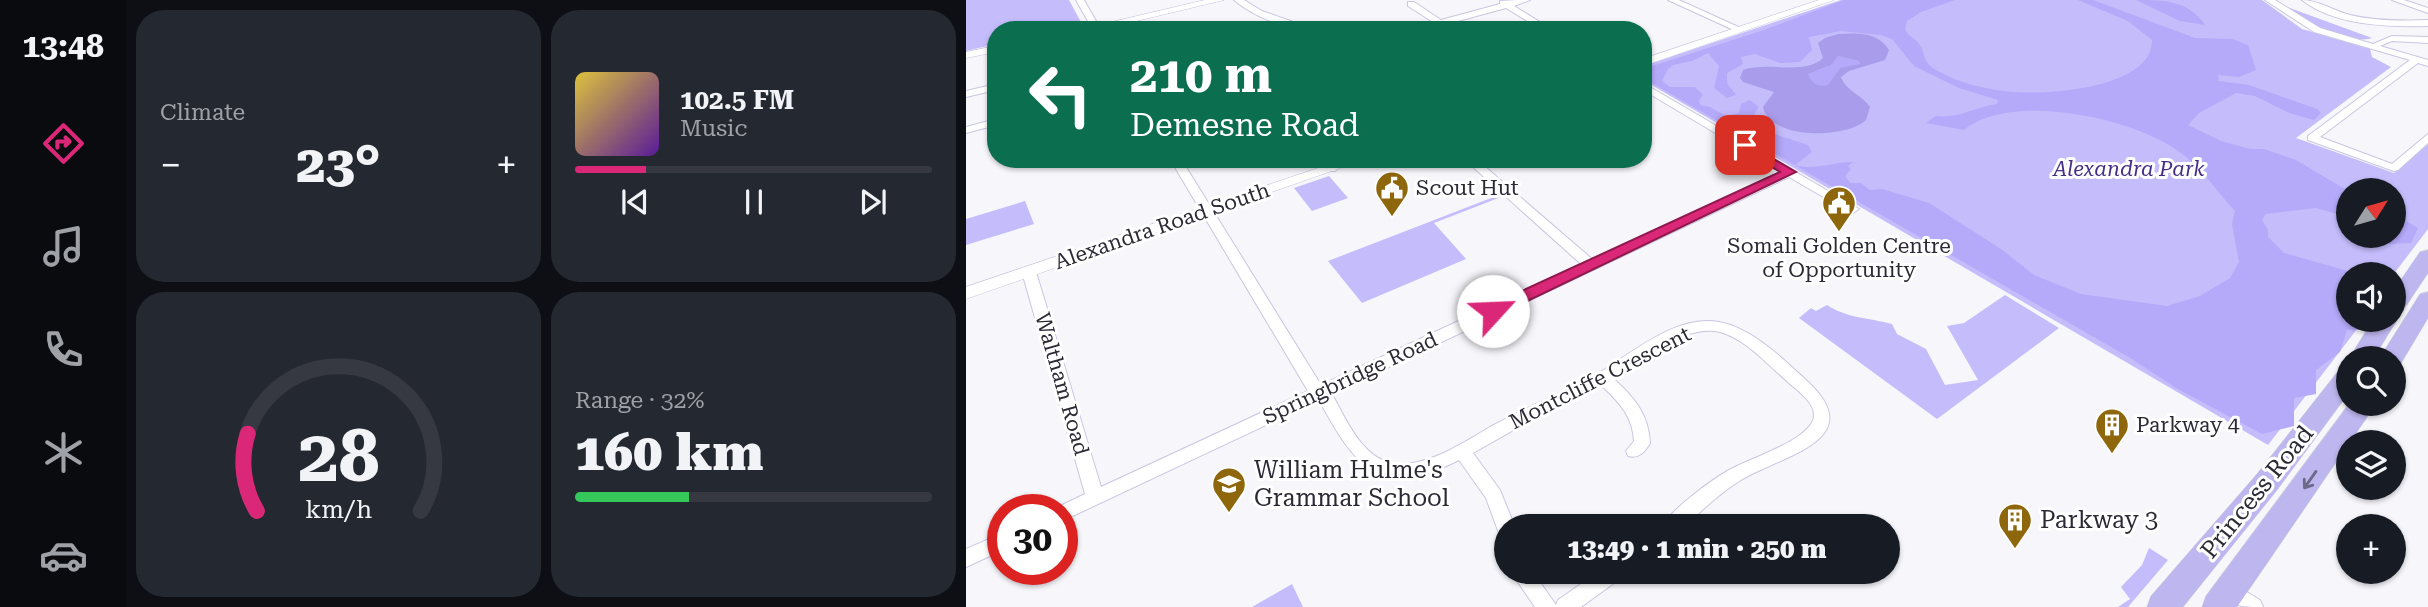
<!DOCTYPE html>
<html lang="en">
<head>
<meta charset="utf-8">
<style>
	:root { --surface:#171b24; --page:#242831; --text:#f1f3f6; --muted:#9ea1a6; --line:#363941; --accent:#db2777 }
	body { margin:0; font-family:"Roboto Serif",serif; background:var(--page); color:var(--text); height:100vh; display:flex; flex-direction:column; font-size:26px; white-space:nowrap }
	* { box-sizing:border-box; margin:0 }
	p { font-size:23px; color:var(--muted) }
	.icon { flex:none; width:38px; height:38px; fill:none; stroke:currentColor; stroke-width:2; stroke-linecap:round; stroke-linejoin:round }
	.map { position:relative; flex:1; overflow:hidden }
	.side { display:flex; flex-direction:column; gap:10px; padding:10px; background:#0d0f14; width:840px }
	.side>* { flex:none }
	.banner { position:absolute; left:21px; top:21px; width:665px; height:147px; border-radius:28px; box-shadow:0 2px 5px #0004; background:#0b6e4f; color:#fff; overflow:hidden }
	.needle { width:46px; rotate:53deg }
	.tools { position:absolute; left:1370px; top:178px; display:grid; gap:14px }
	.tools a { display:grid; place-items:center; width:70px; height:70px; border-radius:50%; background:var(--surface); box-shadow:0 2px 5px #0004; font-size:35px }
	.speed { position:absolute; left:21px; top:494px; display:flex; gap:14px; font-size:35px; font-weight:700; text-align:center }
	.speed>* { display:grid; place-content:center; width:91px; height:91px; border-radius:50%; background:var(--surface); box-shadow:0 2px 5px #0004; line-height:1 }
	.speed .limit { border:10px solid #d22; background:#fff; color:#111 }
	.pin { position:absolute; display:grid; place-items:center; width:60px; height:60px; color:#fff; margin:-30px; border-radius:14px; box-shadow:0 4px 10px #0006 }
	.me { position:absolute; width:77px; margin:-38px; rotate:65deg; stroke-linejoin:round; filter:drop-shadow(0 0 5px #0008) }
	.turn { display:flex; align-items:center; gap:24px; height:147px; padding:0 28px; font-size:32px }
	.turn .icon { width:91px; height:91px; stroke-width:2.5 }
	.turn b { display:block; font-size:49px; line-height:60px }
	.big { font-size:52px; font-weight:800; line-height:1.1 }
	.side .tile { flex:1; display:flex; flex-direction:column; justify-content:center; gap:10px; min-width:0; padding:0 24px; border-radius:28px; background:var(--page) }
	.side .dial { align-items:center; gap:0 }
	.dial svg { height:182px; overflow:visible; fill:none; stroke:var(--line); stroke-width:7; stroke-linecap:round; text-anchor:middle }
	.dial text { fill:var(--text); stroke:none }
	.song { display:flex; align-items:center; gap:21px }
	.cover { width:84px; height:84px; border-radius:10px; background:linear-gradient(135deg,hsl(50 70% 55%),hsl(270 70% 35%)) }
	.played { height:7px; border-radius:4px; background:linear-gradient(90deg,var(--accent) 20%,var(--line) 20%) }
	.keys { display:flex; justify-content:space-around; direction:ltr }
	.heat { display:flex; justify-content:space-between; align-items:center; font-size:38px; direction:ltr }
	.charge { height:10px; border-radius:5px; background:linear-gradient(90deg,#34c759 32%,var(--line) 0) }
	.side .tiles { flex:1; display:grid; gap:10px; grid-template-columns:repeat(2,1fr) }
	.trip { position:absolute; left:528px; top:514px; width:406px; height:70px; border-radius:35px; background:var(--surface); box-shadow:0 2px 5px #0004; font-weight:800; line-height:70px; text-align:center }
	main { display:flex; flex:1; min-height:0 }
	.dock { display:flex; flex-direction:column; width:126px; justify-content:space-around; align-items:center; background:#090b0e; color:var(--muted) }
	.dock .icon { width:49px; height:49px }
	.dock .selected { color:var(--accent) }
	.dock b { font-size:32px; color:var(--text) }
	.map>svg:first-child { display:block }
	.green { fill:#c5bcfc; fill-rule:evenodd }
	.forest { fill:#b5a9f9; fill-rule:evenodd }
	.water { fill:#a89ceb; fill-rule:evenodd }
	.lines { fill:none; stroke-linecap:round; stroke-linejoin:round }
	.minor-casing { stroke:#c9c6e1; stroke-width:2 }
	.tertiary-casing { stroke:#c9c6e1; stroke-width:1 }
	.trunk-casing { stroke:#d1d0d3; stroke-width:1 }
	.minor { fill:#fff; fill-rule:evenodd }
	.tertiary { fill:#fff; fill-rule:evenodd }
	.trunk { fill:#beb6ef; fill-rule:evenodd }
	.oneway { stroke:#6e6989 }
	.route { fill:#db2777; stroke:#8e194d; stroke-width:2 }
	.labels { text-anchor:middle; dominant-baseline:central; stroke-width:6; stroke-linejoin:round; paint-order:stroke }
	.park-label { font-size:21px; font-style:italic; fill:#472f89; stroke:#fff }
	.poi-label { font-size:21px; fill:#2c2a35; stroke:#fff; text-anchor:start }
	.street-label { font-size:21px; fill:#2c2a35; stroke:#fff }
	.near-poi-label { font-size:24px; fill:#2c2a35; stroke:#fff; text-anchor:start }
	.near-street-label { font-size:24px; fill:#2c2a35; stroke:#fff }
</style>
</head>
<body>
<main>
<nav class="dock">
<b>13:48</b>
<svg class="icon selected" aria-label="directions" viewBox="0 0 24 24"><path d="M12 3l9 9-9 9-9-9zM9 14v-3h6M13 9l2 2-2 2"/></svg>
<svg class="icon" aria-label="music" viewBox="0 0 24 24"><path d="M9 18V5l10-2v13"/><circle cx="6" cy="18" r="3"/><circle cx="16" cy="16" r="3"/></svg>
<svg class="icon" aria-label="phone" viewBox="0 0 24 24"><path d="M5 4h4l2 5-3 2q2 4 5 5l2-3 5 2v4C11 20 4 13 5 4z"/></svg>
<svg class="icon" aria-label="climate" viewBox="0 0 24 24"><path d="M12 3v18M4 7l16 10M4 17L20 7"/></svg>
<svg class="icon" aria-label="car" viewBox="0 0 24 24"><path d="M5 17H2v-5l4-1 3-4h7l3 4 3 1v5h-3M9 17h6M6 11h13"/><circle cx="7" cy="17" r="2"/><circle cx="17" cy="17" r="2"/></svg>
</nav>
<section class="side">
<div class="tiles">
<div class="tile"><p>Climate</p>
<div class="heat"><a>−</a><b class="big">23°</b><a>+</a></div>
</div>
<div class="tile">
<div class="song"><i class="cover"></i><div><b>102.5 FM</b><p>Music</p></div></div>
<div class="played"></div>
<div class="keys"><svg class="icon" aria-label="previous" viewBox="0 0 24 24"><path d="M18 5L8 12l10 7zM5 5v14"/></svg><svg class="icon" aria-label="pause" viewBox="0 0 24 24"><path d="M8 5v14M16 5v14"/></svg><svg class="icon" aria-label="next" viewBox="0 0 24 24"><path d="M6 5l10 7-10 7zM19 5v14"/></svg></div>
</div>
<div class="tile dial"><svg viewBox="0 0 100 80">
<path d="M14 69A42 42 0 1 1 86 69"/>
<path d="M14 69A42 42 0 0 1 10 35" stroke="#db2777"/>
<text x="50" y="56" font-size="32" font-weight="700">28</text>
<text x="50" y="72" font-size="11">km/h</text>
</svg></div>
<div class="tile"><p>Range · 32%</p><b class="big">160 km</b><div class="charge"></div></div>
</div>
</section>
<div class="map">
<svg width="1462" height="607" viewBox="0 0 1462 607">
	<rect width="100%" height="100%" fill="#f6f6fb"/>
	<g class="green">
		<path d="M0 0H103L116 24 98 30H30V44L0 51Z"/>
		<path d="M875 0H1296L1336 29 1404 49 1406 57 1425 67 1330 138 1428 173 1462 144V229L1427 275H1382V320H1398L1302 445 677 80V66ZM1382 191H1428V236H1382Z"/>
		<path d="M1321 7 1406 38C1378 46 1344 22 1321 7Z"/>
		<path d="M363 176 382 198 346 211 328 188Z"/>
		<path d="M533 195 535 197 468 223 500 259 396 303 362 261Z"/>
		<path d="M59 201 68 224 0 245V219Z"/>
		<path d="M1039 295 1093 328 971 419 833 318 845 308 850 311 861 305C880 318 904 318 926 324L931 334 960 349 979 385 1012 380 981 326 998 323Z"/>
		<path d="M1183 548 1202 560 1162 607H1152L1164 599 1155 587 1176 565Z"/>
		<path d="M326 584 337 607H286Z"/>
	</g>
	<g class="forest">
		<path d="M878 0H989L955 12 941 21 939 29C942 37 949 37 953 44 961 54 954 60 970 70 992 83 1022 90 1047 92 1082 95 1187 88 1186 40L1162 21 1112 0H1127L1229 38 1266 39 1282 45 1290 70 1273 77 1252 75 1253 81 1283 85 1351 109 1355 113 1348 120 1323 113 1289 96 1270 93 1233 113 1222 125 1255 141 1284 149H1298L1330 160 1382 191V217L1350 208 1300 214 1296 220 1302 230V237L1318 253 1396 275H1382V320H1393L1399 329 1381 330 1374 352 1350 370V394L1328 398V426L1296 434 1210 388 1166 359 677 78V69L683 67 798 30ZM875 31 915 35 926 39 948 66 993 88 1032 100 1031 104C1010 107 991 119 970 116L960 123 998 130C1045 91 1169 118 1215 153 1237 169 1250 191 1269 211L1266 224 1273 262 1264 278 1234 296 1201 306 1115 294 1068 275 1035 249 963 203 916 189 904 190 895 183H884L879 176 885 169 882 166 887 162C866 162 849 171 829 165L846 152 842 145 781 125 793 107 784 100 775 104 773 113 760 116 744 107 734 105 733 100 737 95 729 87H704L696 81 702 69 707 65 726 61 742 53 753 66 748 88 761 98 770 95 761 83V73L777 64 775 57 789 54 814 63 834 62 846 50 843 37Z"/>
		<path d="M1170 0C1197 0 1222 0 1239 25L1214 21Z"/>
		<path d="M872 56 893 61 894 65 874 69 862 85C851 87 847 83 841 74L861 67Z"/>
		<path d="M1428 214 1452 228 1445 243 1423 244 1411 236H1428Z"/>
	</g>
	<path class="water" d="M872 34C891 33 912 32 923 50L919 60 883 71 875 77C879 90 896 95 904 107L900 120C880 139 804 140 797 107L808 92 777 82 774 78 777 70C802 61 838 76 857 58L852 43 859 38ZM872 56 893 61 894 64 874 68 862 85C851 87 846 83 842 74L865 65Z"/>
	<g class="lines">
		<g class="minor-casing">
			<g id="minor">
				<path d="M110 0H118L135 30H127Z"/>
				<path d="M268 0H278L296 11 350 30C323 30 289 18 268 0Z"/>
				<path d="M551 0H564L548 6 587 30H576L540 8 459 30H444L467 22 442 6V2H448L475 20 534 4V1Z"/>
				<path d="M702 0H713L779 30 772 32Z"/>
				<path d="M1299 0H1309L1354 28 1407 44 1426 36 1462 37V43L1426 41 1414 46 1462 60V66L1452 63 1354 137 1426 164 1462 134V143L1432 170 1428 171 1342 140V136L1444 60 1348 32Z"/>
				<path d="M1336 0C1352 0 1368 11 1384 15 1409 21 1436 21 1462 20V26C1422 27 1369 26 1336 0Z"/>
				<path d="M1426 0H1438L1462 8V13Z"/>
				<path d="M677 83 893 209 887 213 883 212 823 177 366 394C380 419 397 462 432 464 464 465 497 443 524 427 557 409 591 395 624 378 662 358 706 314 753 322 786 328 816 358 840 380 906 440 816 455 775 480 754 493 736 510 718 527H696C704 510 748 478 765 469 784 458 848 439 848 415 848 402 832 391 823 383 803 366 780 339 754 332 719 323 676 361 648 379 668 397 683 415 684 443 679 452 673 459 662 456L660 451 668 441C667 417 653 402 636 386L569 418 507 453 534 490 549 527H541V538L534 536 520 498 493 460C413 500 390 468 353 400L96 521V509H89L90 508 119 494 56 272 58 269H68L70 272 135 487 342 391 204 159H215L355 385 615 264 498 159H510L626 259 815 172 677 90Z"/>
				<path d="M30 84V90L0 97V91Z"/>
				<path d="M30 119V125L0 133V127Z"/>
				<path d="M352 159H363L371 169 369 171H361Z"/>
				<path d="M37 533V550L0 567V549Z"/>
				<path d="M545 572H567L590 605 592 600 632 572H658L655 578 615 607H569Z"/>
				<path d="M1264 582 1294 600 1297 607C1280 607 1262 607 1254 591L1257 585Z"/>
			</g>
		</g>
		<g class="tertiary-casing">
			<g id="tertiary">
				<path d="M239 0H258L133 30H112Z"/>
				<path d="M853 0H868L677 66V59Z"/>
				<path d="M30 46V52L0 58V52Z"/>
				<path d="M379 159H400L0 299V287Z"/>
			</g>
		</g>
		<g class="trunk-casing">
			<g id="trunk">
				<path d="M1462 250V273L1436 312 1428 315V290L1454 252Z"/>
				<path d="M1462 292V318L1434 365 1428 367V359H1413L1454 294Z"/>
				<path d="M1428 316 1431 320 1407 359 1382 360 1407 320H1428Z"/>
				<path d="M1382 367V394L1311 490 1217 607H1181L1185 596 1291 474 1373 370Z"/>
				<path d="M1383 404H1410L1271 607H1236L1240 596Z"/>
			</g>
		</g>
		<use href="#minor" class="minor"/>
		<use href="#tertiary" class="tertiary"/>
		<use href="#trunk" class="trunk"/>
	</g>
	<defs><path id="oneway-shaft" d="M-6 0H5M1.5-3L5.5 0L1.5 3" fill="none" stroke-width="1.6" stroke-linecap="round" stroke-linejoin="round" transform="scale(1.75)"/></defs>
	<use class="oneway" href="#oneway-shaft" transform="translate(1344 480) rotate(125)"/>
	<path class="route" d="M779 142 830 172 532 315H521L519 311 521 307 814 172 774 148 773 145Z"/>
	<defs>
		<g id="civic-pin" transform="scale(1.75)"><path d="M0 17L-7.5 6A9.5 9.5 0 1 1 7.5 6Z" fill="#8e660b" stroke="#fff"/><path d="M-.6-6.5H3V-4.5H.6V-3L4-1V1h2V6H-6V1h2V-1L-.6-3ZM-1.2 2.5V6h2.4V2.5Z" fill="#fff"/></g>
		<g id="building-pin" transform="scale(1.75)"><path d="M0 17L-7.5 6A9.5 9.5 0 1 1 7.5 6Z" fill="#8e660b" stroke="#fff"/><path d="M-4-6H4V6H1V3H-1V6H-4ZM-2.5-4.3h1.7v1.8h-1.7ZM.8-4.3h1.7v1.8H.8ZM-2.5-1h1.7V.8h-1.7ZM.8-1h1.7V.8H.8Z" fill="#fff"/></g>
		<g id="school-pin" transform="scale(1.75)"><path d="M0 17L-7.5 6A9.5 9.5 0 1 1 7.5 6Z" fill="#8e660b" stroke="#fff"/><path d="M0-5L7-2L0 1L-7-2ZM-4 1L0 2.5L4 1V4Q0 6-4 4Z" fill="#fff"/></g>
	</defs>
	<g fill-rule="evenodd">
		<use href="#civic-pin" x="426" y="188"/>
		<use href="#civic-pin" x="873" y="203"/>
		<use href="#building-pin" x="1146" y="425"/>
		<use href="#school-pin" x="263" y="484"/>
		<use href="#building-pin" x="1049" y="520"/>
	</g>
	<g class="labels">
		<g class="park-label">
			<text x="1163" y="169">Alexandra Park</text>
		</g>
		<g class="poi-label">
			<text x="450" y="188">Scout Hut</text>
			<text x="873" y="246" text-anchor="middle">Somali Golden Centre<tspan x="873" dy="24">of Opportunity</tspan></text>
			<text x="1170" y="425">Parkway 4</text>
		</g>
		<g class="street-label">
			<text transform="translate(196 226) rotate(-19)">Alexandra Road South</text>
			<text transform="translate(384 378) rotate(-25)">Springbridge Road</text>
			<text transform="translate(634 378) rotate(-27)">Montcliffe Crescent</text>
			<text transform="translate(96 384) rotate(74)">Waltham Road</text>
		</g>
		<g class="near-poi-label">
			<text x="288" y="470">William Hulme's<tspan x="288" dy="28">Grammar School</tspan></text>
			<text x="1074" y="520">Parkway 3</text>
		</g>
		<g class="near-street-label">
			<text transform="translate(1291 492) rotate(-51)">Princess Road</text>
		</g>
	</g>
</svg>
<div class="tools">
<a><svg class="needle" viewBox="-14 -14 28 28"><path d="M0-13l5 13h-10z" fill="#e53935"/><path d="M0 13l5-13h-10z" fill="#9ea1a6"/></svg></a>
<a><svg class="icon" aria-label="sound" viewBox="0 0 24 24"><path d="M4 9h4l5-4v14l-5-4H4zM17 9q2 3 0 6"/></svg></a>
<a><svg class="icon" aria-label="search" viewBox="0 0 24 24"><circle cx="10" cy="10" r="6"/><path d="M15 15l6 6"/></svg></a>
<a><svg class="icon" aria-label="layers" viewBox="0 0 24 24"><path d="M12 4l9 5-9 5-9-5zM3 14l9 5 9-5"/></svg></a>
<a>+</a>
</div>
<div class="speed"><div class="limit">30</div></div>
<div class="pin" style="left:779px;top:145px;background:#d93025"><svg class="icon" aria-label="arrive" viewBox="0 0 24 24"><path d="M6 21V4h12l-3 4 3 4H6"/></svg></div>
<svg class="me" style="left:527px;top:311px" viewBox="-20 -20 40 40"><circle r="19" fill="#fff"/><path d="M0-13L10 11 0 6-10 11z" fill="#db2777"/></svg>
<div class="trip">13:49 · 1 min · 250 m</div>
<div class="banner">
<div class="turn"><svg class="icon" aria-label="left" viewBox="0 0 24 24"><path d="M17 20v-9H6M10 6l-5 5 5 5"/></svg><div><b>210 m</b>Demesne Road</div></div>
</div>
</div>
</main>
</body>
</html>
